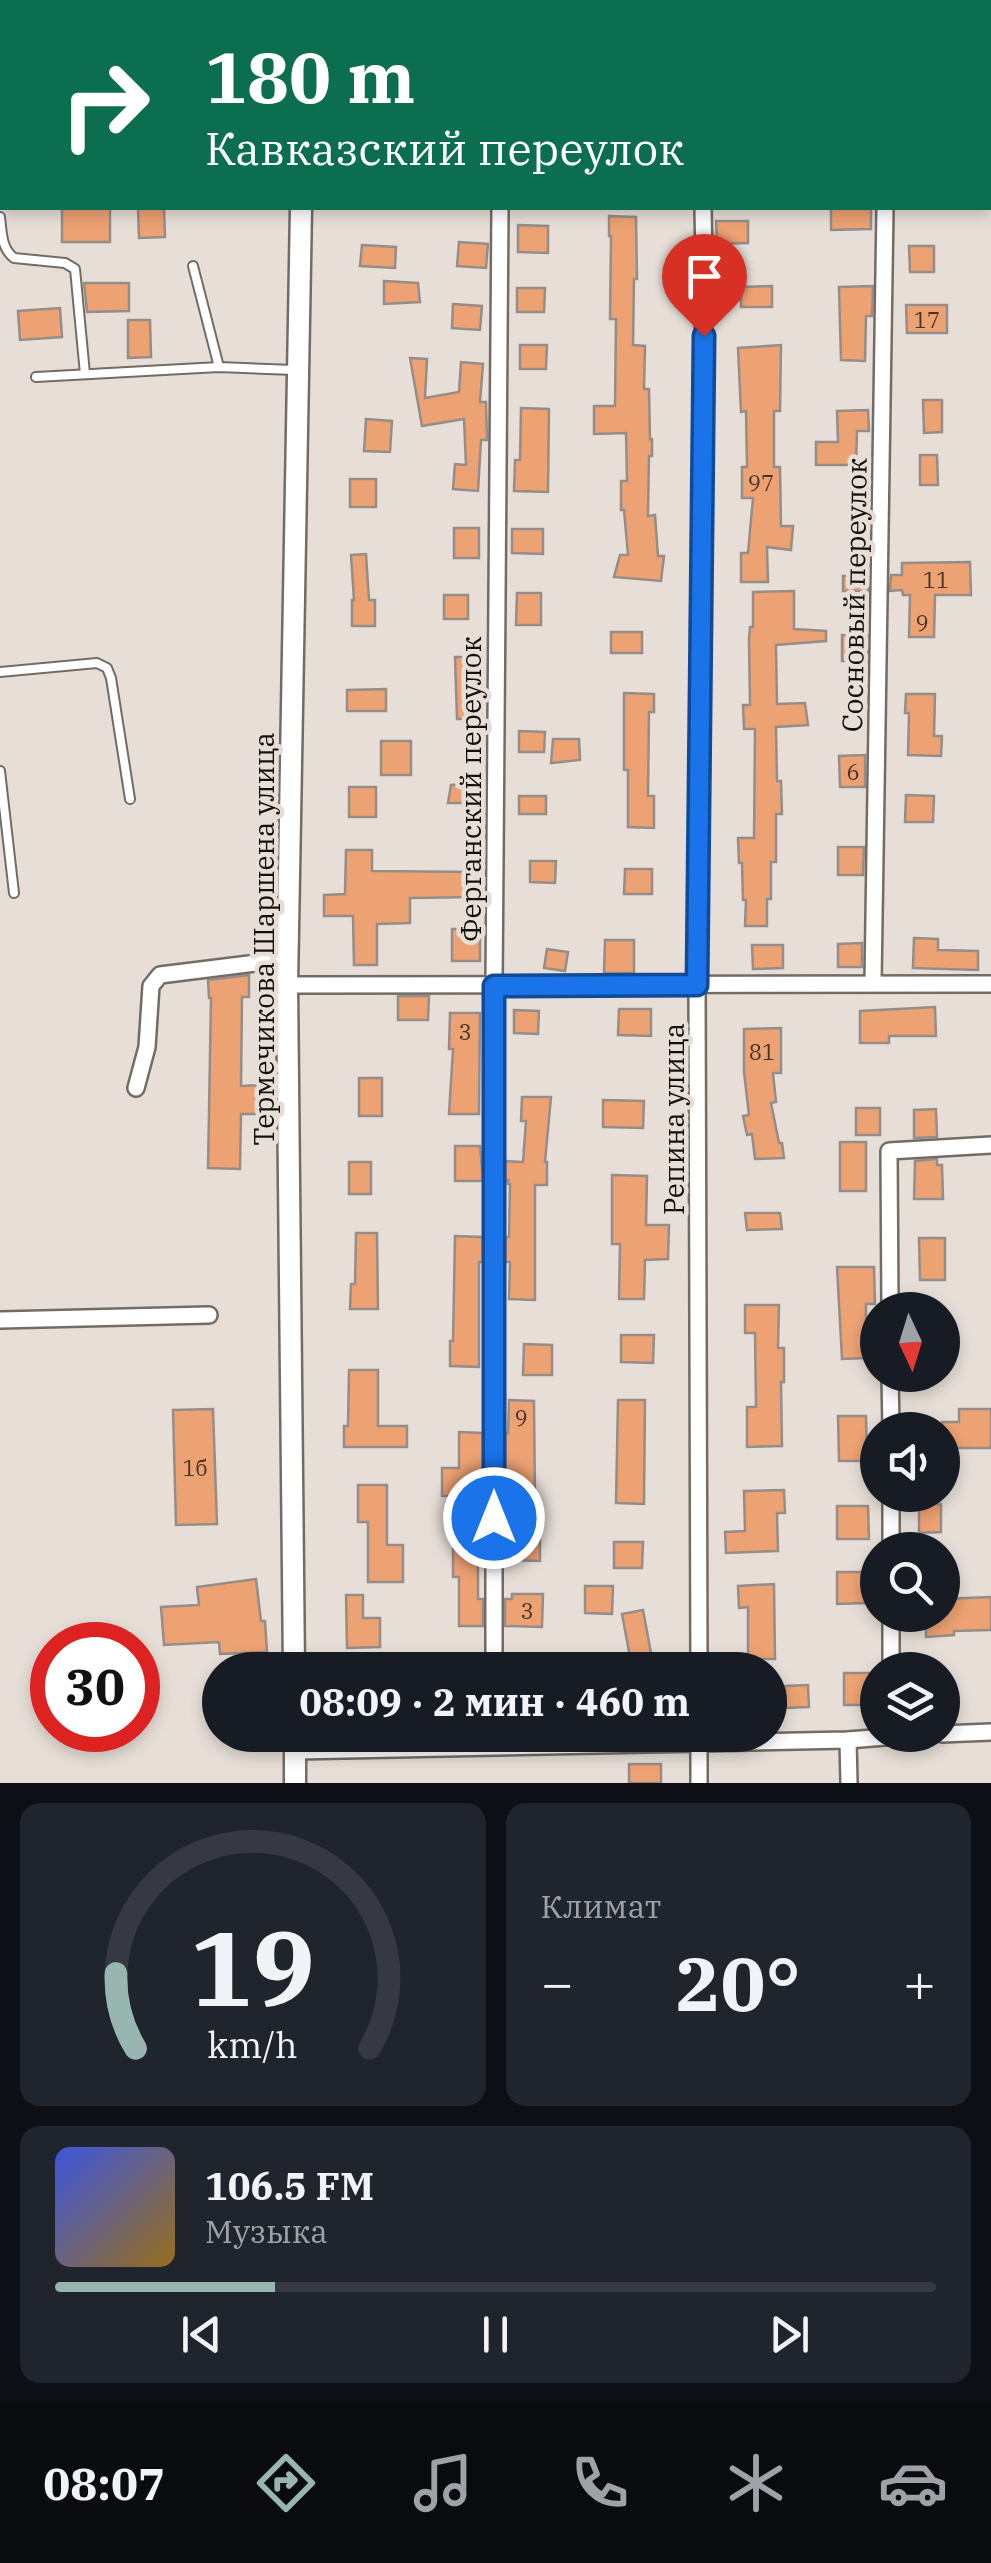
<!DOCTYPE html>
<html lang="ru">
<head>
<meta charset="utf-8">
<style>
	:root { --surface:#171b24; --page:#20242c; --text:#f1f3f6; --muted:#9ea1a6; --line:#363941; --accent:#97b6af }
	body { margin:0; font-family:"IBM Plex Serif",serif; background:var(--page); color:var(--text); height:100vh; display:flex; flex-direction:column; font-size:38px; white-space:nowrap }
	* { box-sizing:border-box; margin:0 }
	p { font-size:32px; color:var(--muted) }
	.icon { flex:none; width:55px; height:55px; fill:none; stroke:currentColor; stroke-width:2; stroke-linecap:round; stroke-linejoin:round }
	.map { position:relative; height:1783px; overflow:hidden }
	.panel { display:flex; flex-direction:column; gap:20px; padding:20px; background:#0d0f14; flex:1 }
	.panel>* { flex:none }
	.banner { position:absolute; left:0px; top:0px; width:992px; height:210px; box-shadow:0 5px 15px #0003; background:#0b6e4f; color:#fff; overflow:hidden }
	.needle { width:65px; rotate:176deg }
	.controls { position:absolute; left:860px; top:1292px; display:grid; gap:20px }
	.controls a { display:grid; place-items:center; width:100px; height:100px; border-radius:50%; background:var(--surface); box-shadow:0 5px 15px #0003; font-size:50px }
	.speed { position:absolute; left:30px; top:1622px; display:flex; gap:20px; font-size:50px; font-weight:700; text-align:center }
	.speed>* { display:grid; place-content:center; width:130px; height:130px; border-radius:50%; background:var(--surface); box-shadow:0 5px 15px #0003; line-height:1 }
	.speed .limit { border:15px solid #d22; background:#fff; color:#111 }
	.pin { position:absolute; display:grid; place-items:center; width:85px; height:85px; color:#fff; margin:-102px -42px; border-radius:50% 50% 50% 0; rotate:-45deg; box-shadow:0 0 10px #0007 }
	.pin .icon { rotate:45deg }
	.me { position:absolute; width:110px; margin:-55px; rotate:0deg; stroke-linejoin:round; filter:drop-shadow(0 0 8px #0008) }
	.turn { display:flex; align-items:center; gap:35px; height:210px; padding:0 40px; font-size:45px }
	.turn .icon { width:130px; height:130px; stroke-width:2.5 }
	.turn b { display:block; font-size:70px; line-height:85px }
	.big { font-size:75px; font-weight:800; line-height:1.1 }
	.panel .card { flex:1; display:flex; flex-direction:column; justify-content:center; gap:15px; min-width:0; padding:0 35px; border-radius:20px; background:var(--page) }
	.panel .dial { align-items:center; gap:0 }
	.dial svg { height:260px; overflow:visible; fill:none; stroke:var(--line); stroke-width:7; stroke-linecap:round; text-anchor:middle }
	.dial text { fill:var(--text); stroke:none }
	.song { display:flex; align-items:center; gap:30px }
	.cover { width:120px; height:120px; border-radius:15px; background:linear-gradient(135deg,hsl(230 70% 55%),hsl(40 70% 35%)) }
	.played { height:10px; border-radius:5px; background:linear-gradient(90deg,var(--accent) 25%,var(--line) 25%) }
	.keys { display:flex; justify-content:space-around; direction:ltr }
	.heat { display:flex; justify-content:space-between; align-items:center; font-size:55px; direction:ltr }
	.panel .tiles { flex:1; display:grid; gap:20px; grid-template-columns:1fr 1fr }
	.card:last-child { grid-column:span 2 }
	.trip { position:absolute; left:202px; top:1652px; width:585px; height:100px; border-radius:50px; background:var(--surface); box-shadow:0 5px 15px #0003; font-weight:800; line-height:100px; text-align:center }
	.dock { display:flex; height:160px; justify-content:space-around; align-items:center; background:#090b0e; color:var(--muted) }
	.dock .icon { width:70px; height:70px }
	.dock .active { color:var(--accent) }
	.dock b { font-size:45px; color:var(--text) }
	.map>svg:first-child { display:block }
	.building { fill:#eda273; stroke:#968d88; stroke-width:2.5 }
	.lines { fill:none; stroke-linecap:round; stroke-linejoin:round }
	.service-casing { stroke:#736c65; stroke-width:12 }
	.minor-casing { stroke:#736c65; stroke-width:20 }
	.tertiary-casing { stroke:#736c65; stroke-width:25 }
	.service { stroke:#fff; stroke-width:8 }
	.minor { stroke:#fff; stroke-width:15 }
	.tertiary { stroke:#fff; stroke-width:20 }
	.route-casing { stroke:#114b97; stroke-width:25 }
	.route { stroke:#1a73e8; stroke-width:18 }
	.labels { text-anchor:middle; dominant-baseline:central; stroke-width:9; stroke-linejoin:round; paint-order:stroke }
	.number-label { font-size:22px; fill:#493426 }
	.street-label { font-size:28px; fill:#12100d; stroke:#e7dfd7 }
</style>
</head>
<body>
<div class="map">
<svg width="991" height="1783" viewBox="0 0 991 1783">
	<rect width="100%" height="100%" fill="#e7dfd7"/>
	<g class="building">
		<rect x="62" y="208" width="48" height="34"/>
		<path d="M138 208H164L165 237 139 238Z"/>
		<path d="M831 208H871V229L831 230Z"/>
		<path d="M609 216 636 217 637 279H634L633 345 645 346 644 389H649L650 439H652V456H649L648 516 655 515 658 556H664L661 581 614 577 620 555H628L624 510H621V481H627L626 433 594 434V406H615L616 319H610L611 236H609Z"/>
		<path d="M716 221H748V243L717 244Z"/>
		<path d="M518 225 548 226V253L518 252Z"/>
		<path d="M459 242 488 244 486 268 457 266Z"/>
		<path d="M362 245 396 247 395 268 360 266Z"/>
		<path d="M909 246H934V272H910Z"/>
		<path d="M384 281 418 283 420 302 384 304Z"/>
		<path d="M84 283H129V311L87 312Z"/>
		<path d="M772 286V307H741V287Z"/>
		<path d="M873 286 872 316H866L865 361 841 360 839 287Z"/>
		<path d="M517 288H545L544 312H517Z"/>
		<path d="M453 304 482 306 480 330 452 328Z"/>
		<path d="M906 305H947V333H907Z"/>
		<path d="M60 308 62 337 20 340 18 311Z"/>
		<path d="M128 320H150L151 357 128 358Z"/>
		<path d="M520 345H547L546 369H520Z"/>
		<path d="M781 345 780 411H774V467H780L781 526H793L791 550 767 547 768 582H741V553H748L753 498H742V467H747L746 411 741 412 738 348Z"/>
		<path d="M410 358 427 359 425 398 459 392 461 362 483 364 480 402H486L487 440H481L478 491 453 489 455 464 466 465 464 419 422 426Z"/>
		<path d="M923 400H942V432L924 433Z"/>
		<path d="M521 408 549 409 548 492 514 491 515 460H520Z"/>
		<path d="M868 410 869 431H857L856 465H816V442H838L837 411Z"/>
		<path d="M366 419 392 421 390 452 364 451Z"/>
		<path d="M920 455H937L938 485H920Z"/>
		<rect x="350" y="479" width="26" height="28"/>
		<rect x="454" y="528" width="25" height="30"/>
		<path d="M512 529H543V554L512 553Z"/>
		<path d="M366 554 369 600H375V626H352V600H354L351 555Z"/>
		<path d="M970 562 971 595H935L934 637H909L910 595H903L902 590 890 591 891 575H902V563Z"/>
		<rect x="843" y="576" width="25" height="15"/>
		<path d="M794 591V629L826 631V641L776 645 777 704 805 703 808 725 776 727 777 781H781L782 814H776V862H771V899H767V926H745L746 900H743L742 863H739L738 838H754L755 729H744L743 705H750L749 639 750 627H753V592Z"/>
		<path d="M517 593H541V625H516Z"/>
		<rect x="444" y="595" width="24" height="24"/>
		<rect x="611" y="632" width="31" height="21"/>
		<rect x="842" y="635" width="25" height="26"/>
		<path d="M455 657H479L482 719H457Z"/>
		<path d="M386 689V711H347V690Z"/>
		<path d="M624 693 654 694V712H649L648 796H654V828L628 827V770H624Z"/>
		<path d="M906 694H935L934 736H942L941 756 908 755 909 713H905Z"/>
		<path d="M519 731 545 732 544 752H519Z"/>
		<path d="M553 739H579L580 760 551 763Z"/>
		<rect x="381" y="741" width="30" height="34"/>
		<path d="M865 755V787H840L839 756Z"/>
		<path d="M478 783 479 803H448L451 785Z"/>
		<rect x="349" y="787" width="27" height="30"/>
		<path d="M906 795 934 796 933 822H905Z"/>
		<rect x="519" y="796" width="27" height="18"/>
		<path d="M838 847H864L863 875H838Z"/>
		<path d="M346 850H372V871L478 872V897L410 898V923L377 924V965H354L353 916H324V895L345 894Z"/>
		<path d="M530 861H556L555 883 530 882Z"/>
		<path d="M625 869H652V894H624Z"/>
		<rect x="452" y="929" width="28" height="32"/>
		<path d="M914 938 938 939V950L978 951V970L913 968Z"/>
		<path d="M605 940H634V973H604Z"/>
		<path d="M862 943V967H838V944Z"/>
		<path d="M752 945H783V968L753 969Z"/>
		<path d="M547 949 568 952 565 971 544 968Z"/>
		<path d="M249 975V997H242L241 1086 262 1085 263 1114H241L240 1169 208 1168 211 998H209L208 980Z"/>
		<path d="M398 996H429L428 1020H398Z"/>
		<path d="M935 1007 936 1036H889V1043H860V1011Z"/>
		<path d="M619 1009H651V1036L618 1035Z"/>
		<path d="M514 1010 539 1011 538 1034 514 1033Z"/>
		<path d="M450 1013H480L479 1114H449L453 1049H449Z"/>
		<path d="M781 1028V1073H773L776 1102 771 1103 779 1143H782L784 1158 755 1159 752 1134 747 1135 743 1116 749 1115 744 1072V1029Z"/>
		<rect x="359" y="1078" width="23" height="38"/>
		<path d="M522 1097H551L545 1162H547V1185H535V1300L509 1299 510 1262H505V1237H509L510 1184H508V1180L505 1181V1161L523 1162 526 1121H521Z"/>
		<path d="M603 1100 644 1101 643 1128 603 1127Z"/>
		<rect x="856" y="1108" width="24" height="27"/>
		<path d="M936 1109 937 1137 914 1138V1110Z"/>
		<rect x="840" y="1142" width="26" height="49"/>
		<path d="M455 1146H480L483 1181H455Z"/>
		<path d="M937 1159V1165H942L943 1199H914L915 1161Z"/>
		<rect x="349" y="1162" width="22" height="32"/>
		<path d="M612 1175 647 1176 646 1225H669L668 1259 645 1260 644 1299H619L620 1244H612Z"/>
		<path d="M745 1213H780L782 1229 747 1230Z"/>
		<path d="M356 1233H377L378 1309H350L351 1284H355Z"/>
		<path d="M455 1236 483 1237V1262H479V1367L450 1366V1341H453Z"/>
		<path d="M919 1238H945V1280H920Z"/>
		<path d="M837 1267H874L875 1304H866V1358L842 1359Z"/>
		<path d="M745 1305H779L778 1348H784V1382H781L782 1446 747 1447V1407H756L755 1333H745Z"/>
		<path d="M621 1335H654L653 1363 621 1362Z"/>
		<path d="M524 1344 552 1345V1375H523Z"/>
		<path d="M349 1370H378V1426H407V1447H344V1426H348Z"/>
		<path d="M509 1400 534 1401 535 1503 510 1502V1496H505V1433H508Z"/>
		<path d="M618 1400H645L644 1504 616 1503Z"/>
		<path d="M213 1409 217 1524 176 1525 173 1410Z"/>
		<path d="M959 1409H991V1448H942V1422H959Z"/>
		<path d="M838 1416H866L867 1461H839Z"/>
		<path d="M459 1432 483 1433V1496H442V1468H459Z"/>
		<path d="M358 1485H387V1545H403V1582H368V1522H358Z"/>
		<path d="M784 1490 785 1513H777L778 1551 726 1553 725 1532 745 1531 744 1491Z"/>
		<path d="M941 1504V1532L919 1533V1505Z"/>
		<path d="M837 1506H868L869 1539H837Z"/>
		<path d="M510 1533 540 1534V1561L509 1560Z"/>
		<path d="M614 1542H643L642 1568H614Z"/>
		<path d="M453 1549H478V1599H483V1626H459V1577H453Z"/>
		<path d="M837 1572H866V1603L837 1604Z"/>
		<path d="M256 1579 261 1621H265L267 1652 220 1654 219 1642 164 1645 161 1607 199 1605 197 1587Z"/>
		<path d="M774 1584 775 1659H748V1607L739 1608 738 1586Z"/>
		<path d="M585 1586H613L612 1614 585 1613Z"/>
		<path d="M512 1594H543L542 1627 505 1626V1599H512Z"/>
		<path d="M346 1595H363V1618H380V1647L347 1648Z"/>
		<path d="M991 1597V1630L954 1631V1635L926 1637V1616H942V1599Z"/>
		<path d="M643 1610 651 1653 630 1657 622 1614Z"/>
		<path d="M844 1673H872L873 1705H844Z"/>
		<path d="M808 1685 809 1707 786 1708 785 1686Z"/>
		<rect x="629" y="1764" width="32" height="19"/>
	</g>
	<g class="lines">
		<g class="service-casing">
			<g id="service">
				<path d="M0 217C2 232 1 248 14 258L65 263 75 269 85 374"/>
				<path d="M193 266 219 367"/>
				<path d="M36 377 219 367 294 370"/>
				<path d="M0 672 97 663 107 668 111 678 130 799"/>
				<path d="M0 771 14 893"/>
			</g>
		</g>
		<g class="minor-casing">
			<g id="minor">
				<path d="M696 0V2"/>
				<path d="M502 2V0"/>
				<path d="M889 2V0"/>
				<path d="M873 983 885 208"/>
				<path d="M287 985 991 984"/>
				<path d="M136 1088 147 1047 151 986 160 975 288 959"/>
				<path d="M890 1310 889 1151 991 1145"/>
				<path d="M0 1320 209 1315"/>
				<path d="M890 1375 891 1430"/>
				<path d="M891 1495V1550"/>
				<path d="M891 1615V1670"/>
				<path d="M494 1670V986L500 208"/>
				<path d="M699 1670 697 985 704 259 703 208"/>
				<path d="M942 1734 991 1732"/>
				<path d="M699 1735V1783"/>
				<path d="M848 1740 849 1783"/>
				<path d="M295 1751 848 1740 910 1735"/>
			</g>
		</g>
		<g class="tertiary-casing">
			<g id="tertiary">
				<path d="M304 2V0"/>
				<path d="M294 1670 287 985 301 208"/>
				<path d="M295 1735V1783"/>
			</g>
		</g>
		<use href="#service" class="service"/>
		<use href="#minor" class="minor"/>
		<use href="#tertiary" class="tertiary"/>
	</g>
	<g class="lines">
		<g class="route-casing">
			<path id="route" d="M494 1518V986L697 985 704 336"/>
		</g>
		<use href="#route" class="route"/>
	</g>
	<g class="labels">
		<g class="number-label">
			<text x="927" y="319">17</text>
			<text x="761" y="482">97</text>
			<text x="936" y="579">11</text>
			<text x="922" y="622">9</text>
			<text x="853" y="771">6</text>
			<text x="465" y="1031">3</text>
			<text x="762" y="1051">81</text>
			<text x="521" y="1417">9</text>
			<text x="195" y="1467">1б</text>
			<text x="527" y="1610">3</text>
		</g>
		<g class="street-label">
			<text transform="translate(854 595) rotate(-89)">Сосновый переулок</text>
			<text transform="translate(470 789) rotate(-90)">Ферганский переулок</text>
			<text transform="translate(263 939) rotate(-90)">Термечикова Шаршена улица</text>
			<text transform="translate(673 1119) rotate(-90)">Репина улица</text>
		</g>
	</g>
</svg>
<div class="controls">
<a><svg class="needle" viewBox="-14 -14 28 28"><path d="M0-13l5 13h-10z" fill="#e53935"/><path d="M0 13l5-13h-10z" fill="#9ea1a6"/></svg></a>
<a><svg class="icon" aria-label="sound" viewBox="0 0 24 24"><path d="M4 9h4l5-4v14l-5-4H4zM17 9q2 3 0 6"/></svg></a>
<a><svg class="icon" aria-label="search" viewBox="0 0 24 24"><circle cx="10" cy="10" r="6"/><path d="M15 15l6 6"/></svg></a>
<a><svg class="icon" aria-label="layers" viewBox="0 0 24 24"><path d="M12 4l9 5-9 5-9-5zM3 14l9 5 9-5"/></svg></a>
</div>
<div class="speed"><div class="limit">30</div></div>
<div class="pin" style="left:704px;top:336px;background:#d93025"><svg class="icon" aria-label="arrive" viewBox="0 0 24 24"><path d="M6 21V4h12l-3 4 3 4H6"/></svg></div>
<svg class="me" style="left:494px;top:1518px" viewBox="-20 -20 40 40"><circle r="17" fill="#1a73e8" stroke="#fff" stroke-width="3"/><path d="M0-11L8 9 0 5-8 9z" fill="#fff"/></svg>
<div class="trip">08:09 · 2 мин · 460 m</div>
<div class="banner">
<div class="turn"><svg class="icon" aria-label="right" viewBox="0 0 24 24"><path d="M7 20v-9h11M14 6l5 5-5 5"/></svg><div><b>180 m</b>Кавказский переулок</div></div>
</div>
</div>
<section class="panel">
<div class="tiles">
<div class="card dial"><svg viewBox="0 0 100 80">
<path d="M14 69A42 42 0 1 1 86 69"/>
<path d="M14 69A42 42 0 0 1 8 46" stroke="#97b6af"/>
<text x="50" y="56" font-size="32" font-weight="700">19</text>
<text x="50" y="72" font-size="11">km/h</text>
</svg></div>
<div class="card"><p>Климат</p>
<div class="heat"><a>−</a><b class="big">20°</b><a>+</a></div>
</div>
<div class="card">
<div class="song"><i class="cover"></i><div><b>106.5 FM</b><p>Музыка</p></div></div>
<div class="played"></div>
<div class="keys"><svg class="icon" aria-label="previous" viewBox="0 0 24 24"><path d="M18 5L8 12l10 7zM5 5v14"/></svg><svg class="icon" aria-label="pause" viewBox="0 0 24 24"><path d="M8 5v14M16 5v14"/></svg><svg class="icon" aria-label="next" viewBox="0 0 24 24"><path d="M6 5l10 7-10 7zM19 5v14"/></svg></div>
</div>
</div>
</section>
<nav class="dock">
<b>08:07</b>
<svg class="icon active" aria-label="directions" viewBox="0 0 24 24"><path d="M12 3l9 9-9 9-9-9zM9 14v-3h6M13 9l2 2-2 2"/></svg>
<svg class="icon" aria-label="music" viewBox="0 0 24 24"><path d="M9 18V5l10-2v13"/><circle cx="6" cy="18" r="3"/><circle cx="16" cy="16" r="3"/></svg>
<svg class="icon" aria-label="phone" viewBox="0 0 24 24"><path d="M5 4h4l2 5-3 2q2 4 5 5l2-3 5 2v4C11 20 4 13 5 4z"/></svg>
<svg class="icon" aria-label="climate" viewBox="0 0 24 24"><path d="M12 3v18M4 7l16 10M4 17L20 7"/></svg>
<svg class="icon" aria-label="car" viewBox="0 0 24 24"><path d="M5 17H2v-5l4-1 3-4h7l3 4 3 1v5h-3M9 17h6M6 11h13"/><circle cx="7" cy="17" r="2"/><circle cx="17" cy="17" r="2"/></svg>
</nav>
</body>
</html>
